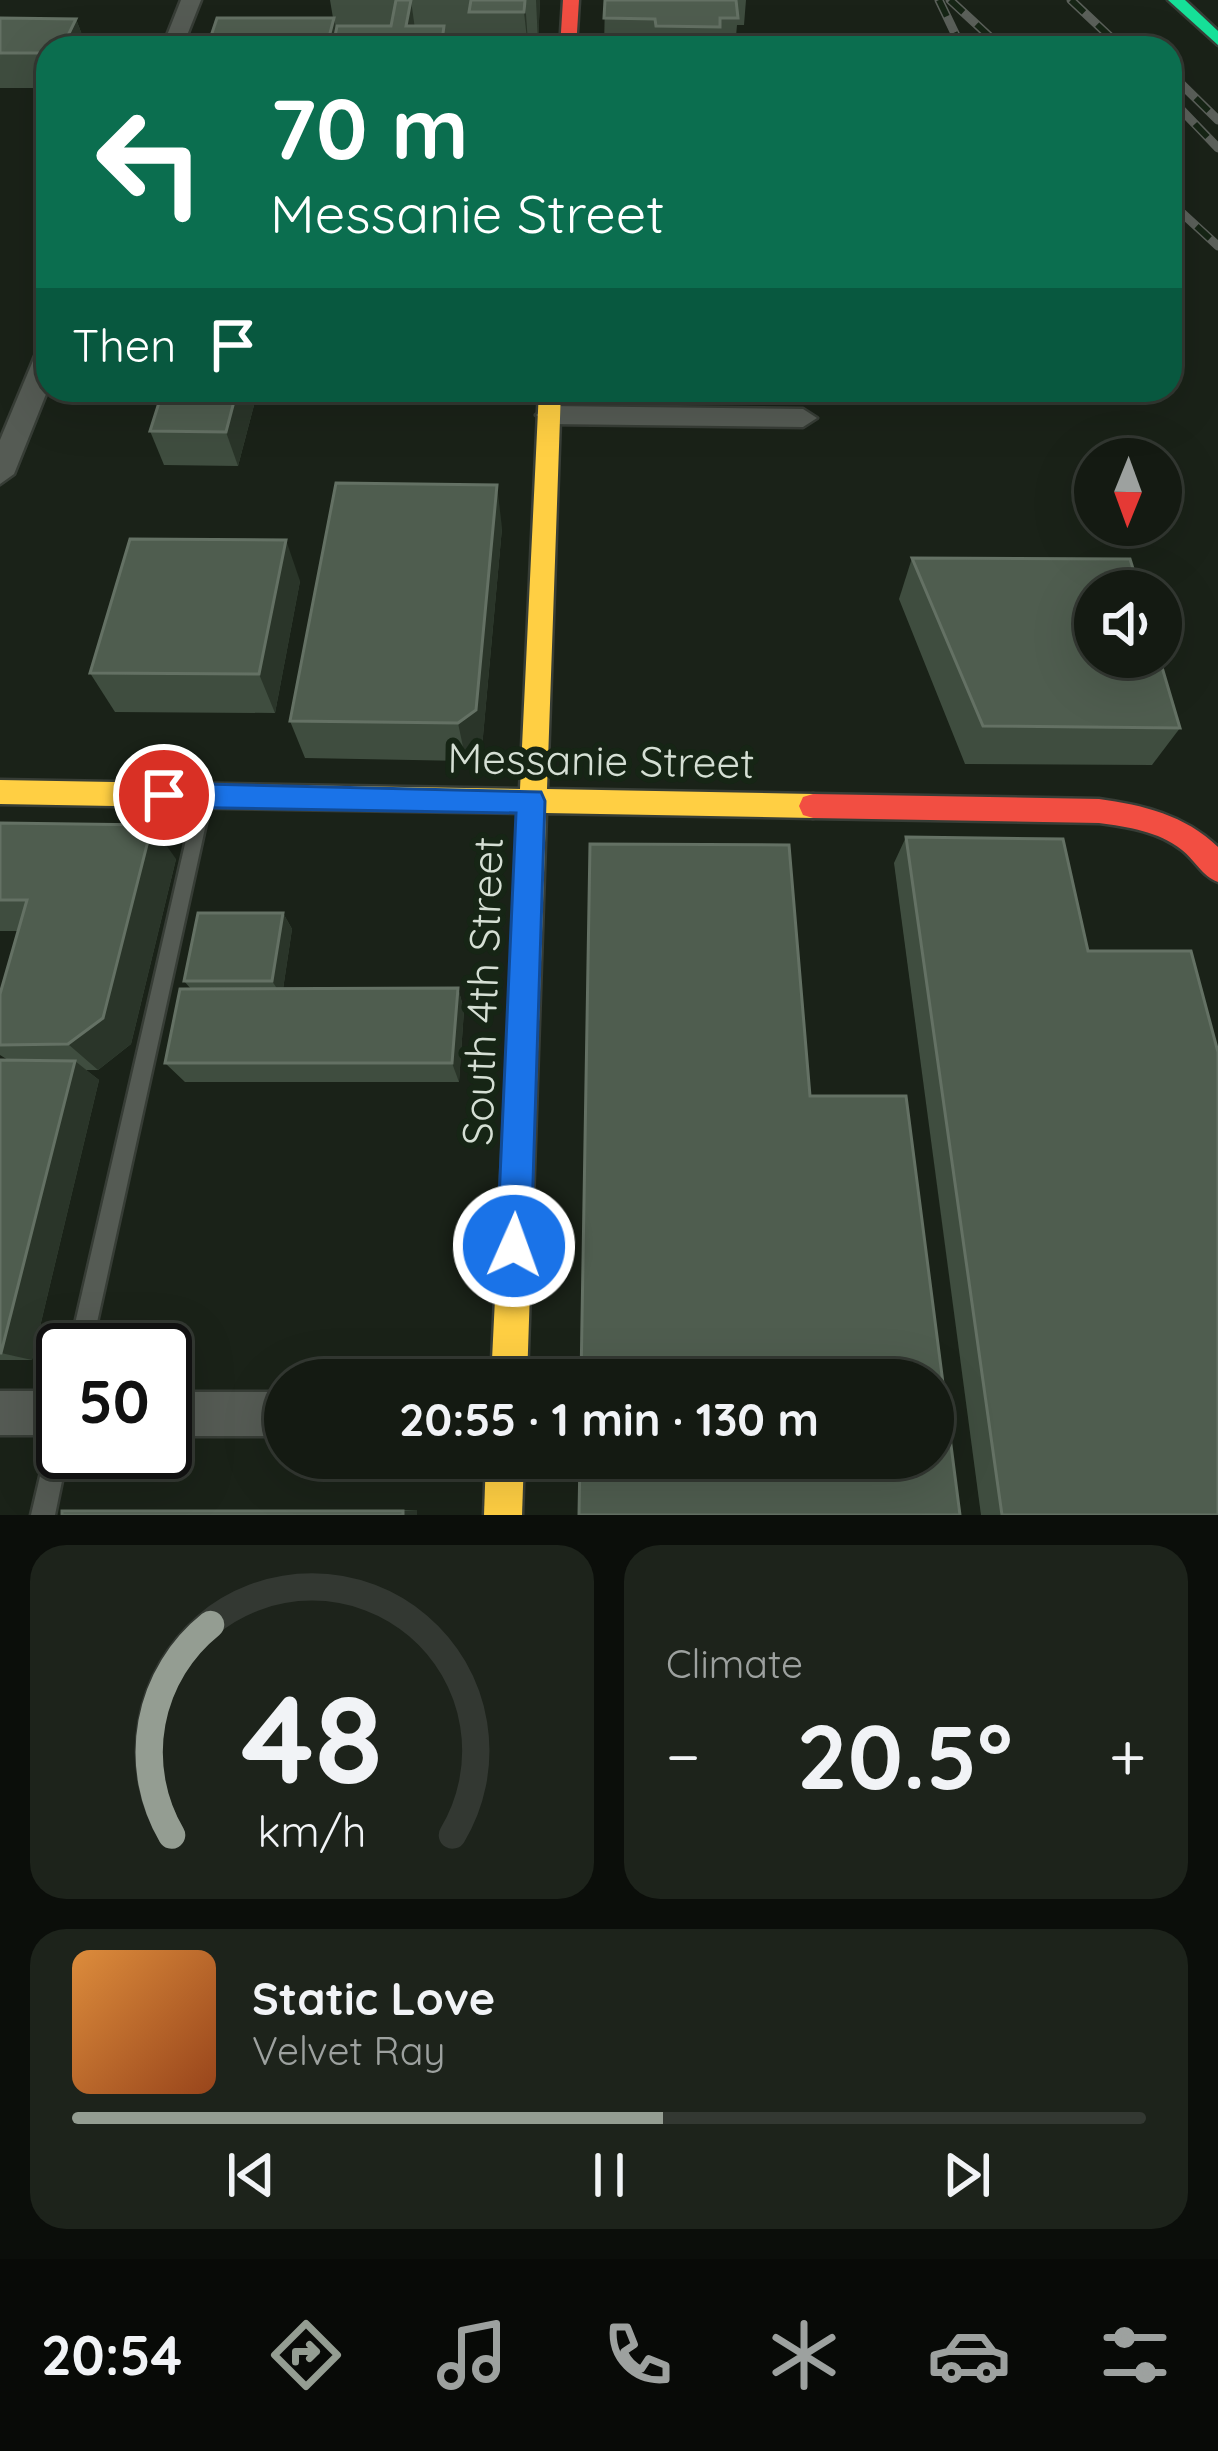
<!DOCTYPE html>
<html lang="en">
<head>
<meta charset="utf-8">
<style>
	:root { --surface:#141a12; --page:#1d231b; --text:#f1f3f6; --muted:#9da19f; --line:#333832; --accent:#949d92 }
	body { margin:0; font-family:Quicksand,sans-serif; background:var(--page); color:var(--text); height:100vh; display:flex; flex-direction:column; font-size:45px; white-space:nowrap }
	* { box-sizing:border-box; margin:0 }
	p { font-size:39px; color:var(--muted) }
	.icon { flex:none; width:66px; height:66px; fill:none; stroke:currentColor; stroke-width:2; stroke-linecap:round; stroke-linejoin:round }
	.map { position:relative; height:1515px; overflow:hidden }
	.details { display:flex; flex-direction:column; gap:30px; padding:30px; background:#0b0e0a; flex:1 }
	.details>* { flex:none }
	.banner { position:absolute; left:36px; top:36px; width:1146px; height:366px; border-radius:36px; box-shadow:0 12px 48px #0002,0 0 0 3px var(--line); background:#0b6e4f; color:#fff; overflow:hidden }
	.needle { width:78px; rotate:181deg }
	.controls { position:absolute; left:1074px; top:438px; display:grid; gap:24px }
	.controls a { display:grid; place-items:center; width:108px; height:108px; border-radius:50%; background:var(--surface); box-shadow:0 12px 48px #0002,0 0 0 3px var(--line); font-size:60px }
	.speed { position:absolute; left:36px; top:1323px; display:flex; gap:24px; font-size:60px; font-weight:700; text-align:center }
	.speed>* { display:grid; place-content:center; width:156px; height:156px; border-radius:50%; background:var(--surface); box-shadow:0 12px 48px #0002,0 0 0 3px var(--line); line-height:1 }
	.speed .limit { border:6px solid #111; border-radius:18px; background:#fff; color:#111 }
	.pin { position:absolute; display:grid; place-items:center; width:102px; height:102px; color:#fff; margin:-51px; border:6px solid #fff; border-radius:50%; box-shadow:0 3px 12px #0007 }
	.me { position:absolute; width:132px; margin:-66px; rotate:2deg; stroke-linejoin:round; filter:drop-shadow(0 0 9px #0008) }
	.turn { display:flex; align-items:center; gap:42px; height:252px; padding:0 36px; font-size:54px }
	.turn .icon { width:156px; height:156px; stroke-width:2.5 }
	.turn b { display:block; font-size:84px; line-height:102px }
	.then { display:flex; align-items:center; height:114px; padding:0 36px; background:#0003; gap:24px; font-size:45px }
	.big { font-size:90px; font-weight:700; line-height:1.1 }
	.details .widget { flex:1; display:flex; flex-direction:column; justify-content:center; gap:18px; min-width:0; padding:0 42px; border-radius:36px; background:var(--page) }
	.details .dial { align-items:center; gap:0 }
	.dial svg { height:312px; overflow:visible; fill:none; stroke:var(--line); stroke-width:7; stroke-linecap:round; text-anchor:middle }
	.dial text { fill:var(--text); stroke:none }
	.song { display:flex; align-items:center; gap:36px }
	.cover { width:144px; height:144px; border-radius:18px; background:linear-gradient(135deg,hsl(30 70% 55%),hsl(20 70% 35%)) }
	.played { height:12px; border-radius:6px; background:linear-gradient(90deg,var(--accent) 55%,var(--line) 55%) }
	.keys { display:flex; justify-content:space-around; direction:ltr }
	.heat { display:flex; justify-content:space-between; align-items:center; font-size:66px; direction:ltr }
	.details .tiles { flex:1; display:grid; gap:30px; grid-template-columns:1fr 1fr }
	.widget:last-child { grid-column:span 2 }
	.trip { position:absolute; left:264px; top:1359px; width:690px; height:120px; border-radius:60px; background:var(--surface); box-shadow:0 12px 48px #0002,0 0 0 3px var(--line); font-weight:700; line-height:120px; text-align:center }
	.menu { display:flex; height:192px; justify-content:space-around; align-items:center; background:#080a07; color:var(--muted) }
	.menu .icon { width:84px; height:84px }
	.menu .active { color:var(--accent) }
	.menu b { font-size:54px; color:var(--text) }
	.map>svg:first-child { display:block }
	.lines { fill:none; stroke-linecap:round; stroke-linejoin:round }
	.lane-casing { stroke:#373d36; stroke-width:5 }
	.street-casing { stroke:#373d36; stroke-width:5 }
	.fast-casing { stroke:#373d36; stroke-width:5 }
	.slow-casing { stroke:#373d36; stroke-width:5 }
	.jam-casing { stroke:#373d36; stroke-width:5 }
	.lane { fill:#555b54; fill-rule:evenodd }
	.street { fill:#555b54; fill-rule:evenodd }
	.fast { fill:#16e098; fill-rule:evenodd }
	.slow { fill:#ffcf43; fill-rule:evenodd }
	.jam { fill:#f24e42; fill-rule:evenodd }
	.rail-casing { stroke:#5b605a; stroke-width:9 }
	.rail { stroke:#162515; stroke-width:6; stroke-dasharray:18; stroke-linecap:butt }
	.wall { fill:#3f4d3f }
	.shaded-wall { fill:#2a3529 }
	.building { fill:#4f5d4f; stroke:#647164; stroke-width:3 }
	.route { fill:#1a73e8; stroke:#114b97; stroke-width:3 }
	.labels { text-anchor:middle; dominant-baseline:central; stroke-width:12; stroke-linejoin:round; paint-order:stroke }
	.street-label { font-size:42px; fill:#d5dfd4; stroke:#162515 }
</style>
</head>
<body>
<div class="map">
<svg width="1218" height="1515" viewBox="0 0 1218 1515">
	<rect width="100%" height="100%" fill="#1a2218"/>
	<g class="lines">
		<g class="lane-casing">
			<g id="lane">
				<path d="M204 789 210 791 212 796 91 1350H69L196 796 198 791Z"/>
				<path d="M63 1414V1452H68L55 1515H31L52 1425 55 1417Z"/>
			</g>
		</g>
		<g class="street-casing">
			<g id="street">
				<path d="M181 0H201L182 48H162Z"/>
				<path d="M48 347V389L14 474 0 484V440L35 356Z"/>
				<path d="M549 406 803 409 817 418 803 427 549 424 536 415Z"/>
				<rect x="0" y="1391" width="63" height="44"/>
				<rect x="165" y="1392" width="120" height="44"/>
			</g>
		</g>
		<g class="fast-casing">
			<path id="fast" d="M1168 0H1185L1218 31V45Z"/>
		</g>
		<g class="slow-casing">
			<g id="slow">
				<path d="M539 390H561L547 789 813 794 823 797 827 806 823 815 813 818 546 813 527 1380H491L519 813 0 804V780L520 789Z"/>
				<path d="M486 1458H524L522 1515H484Z"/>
			</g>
		</g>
		<g class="jam-casing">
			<g id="jam">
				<path d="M563 0H579L576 48H560Z"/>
				<path d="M813 794 1099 799C1143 805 1185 815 1218 847V882C1202 876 1195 860 1182 850 1158 831 1128 827 1099 823L813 818 803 815 799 806 803 797Z"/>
			</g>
		</g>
		<use href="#lane" class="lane"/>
		<use href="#street" class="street"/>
		<use href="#fast" class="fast"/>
		<use href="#slow" class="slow"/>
		<use href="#jam" class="jam"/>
		<g class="rail-casing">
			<g id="rail">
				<path d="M939 0 962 48"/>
				<path d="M950 0 1002 48"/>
				<path d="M1071 0 1122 48"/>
				<path d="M1170 73 1218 120"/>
				<path d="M1170 98 1218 148"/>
				<path d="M1170 202 1218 246"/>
			</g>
		</g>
		<use href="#rail" class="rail"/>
	</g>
	<g class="wall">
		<path d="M330 0H540L538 43H528V48H472V44H446V48H207L333 18Z"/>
		<path d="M605 0H746L744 25H737L735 48H604Z"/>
		<path d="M0 18 76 19 87 48H48V88H0Z"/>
		<path d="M163 390H258L238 466 164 465 150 431Z"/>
		<path d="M502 528 482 747 466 761 305 758 290 721Z"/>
		<path d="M912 558 1180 728 1152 765 965 764 899 599Z"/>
		<path d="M300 581 275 713 115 712 90 673Z"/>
		<path d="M0 823 176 859 131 1044 98 1070H86L99 1080 32 1360H0V1060H8L0 1055V994L18 931H0Z"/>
		<path d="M906 837 1088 951 1218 1515H981L894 863Z"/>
		<path d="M283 913 292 929 283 989 458 988 464 1010 459 1082H185L165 1063 191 989 184 981Z"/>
		<path d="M100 1510H417V1515L62 1511Z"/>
	</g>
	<g class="shaded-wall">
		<path d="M411 0 417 44 406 26Z"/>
		<path d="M525 0 528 43V48L524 12Z"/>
		<path d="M536 0H540L538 43Z"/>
		<path d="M334 18 340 48 328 41Z"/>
		<path d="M76 19 87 48H62Z"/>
		<path d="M237 390H258L238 466 226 432Z"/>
		<path d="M497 485 502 528 482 747 466 761 458 723Z"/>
		<path d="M286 540 300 581 275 713 259 674Z"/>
		<path d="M152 825 176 859 131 1044 98 1070 68 1044Z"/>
		<path d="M283 913 292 929 282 996 272 981Z"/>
		<path d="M458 988 464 1010 459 1082 452 1063Z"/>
		<path d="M75 1061 99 1080 32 1360 1 1353Z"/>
		<path d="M417 1510V1515H403V1511Z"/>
	</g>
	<g class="building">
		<path d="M396 0H411L406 26H444L441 48H207L217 18H334L328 41H334L337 26H391Z"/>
		<path d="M471 0H525L524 12H469Z"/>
		<path d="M605 0H736L738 18H720V27L656 26 655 19 604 18Z"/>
		<path d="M0 18 76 19 62 48H48V53H0Z"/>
		<path d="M163 390H237L226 432 150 431Z"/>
		<path d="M336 483 497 485 476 710 458 723 290 721Z"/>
		<path d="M130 539 286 540 259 674 90 673Z"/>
		<path d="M912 558 1130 559 1140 591H1095V657H1159L1180 728 983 726Z"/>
		<path d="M0 823 152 825 103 1018 68 1044 0 1045V994L27 900H0Z"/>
		<path d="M906 837 1063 839 1088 951H1191L1218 1052V1515H1002Z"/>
		<path d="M590 844 789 845 810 1096H906L960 1515H579L580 1458H933V1380H581Z"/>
		<path d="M198 913H283L272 981H184Z"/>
		<path d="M458 988 452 1063H165L180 989Z"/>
		<path d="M0 1060 75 1061 1 1353H0Z"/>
		<rect x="62" y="1511" width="341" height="4"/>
	</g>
	<path class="route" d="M164 783 541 792 545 801 531 1246 526 1258 514 1263 502 1258 497 1246 516 813 164 807 154 804 150 795 154 786Z"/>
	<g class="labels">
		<g class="street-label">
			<text transform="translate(601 760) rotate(1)">Messanie Street</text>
			<text transform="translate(482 991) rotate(-88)">South 4th Street</text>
		</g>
	</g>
</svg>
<div class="controls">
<a><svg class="needle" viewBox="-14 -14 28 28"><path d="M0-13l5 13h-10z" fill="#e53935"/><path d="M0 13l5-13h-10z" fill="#9da19f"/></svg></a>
<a><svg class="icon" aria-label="sound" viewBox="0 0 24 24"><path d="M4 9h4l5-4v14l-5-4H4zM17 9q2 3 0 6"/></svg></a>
</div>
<div class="speed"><div class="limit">50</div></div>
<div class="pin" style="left:164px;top:795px;background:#d93025"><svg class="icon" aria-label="arrive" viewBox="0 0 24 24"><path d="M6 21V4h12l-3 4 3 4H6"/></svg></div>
<svg class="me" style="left:514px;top:1246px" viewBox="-20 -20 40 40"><circle r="17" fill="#1a73e8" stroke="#fff" stroke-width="3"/><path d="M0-11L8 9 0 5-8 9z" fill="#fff"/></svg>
<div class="trip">20:55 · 1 min · 130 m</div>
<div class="banner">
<div class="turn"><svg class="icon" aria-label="left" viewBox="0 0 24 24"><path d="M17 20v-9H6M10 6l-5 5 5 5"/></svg><div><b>70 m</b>Messanie Street</div></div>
<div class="then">Then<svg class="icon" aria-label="arrive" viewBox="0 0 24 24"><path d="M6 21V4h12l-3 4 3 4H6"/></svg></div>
</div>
</div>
<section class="details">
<div class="tiles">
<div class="widget dial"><svg viewBox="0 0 100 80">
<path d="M14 69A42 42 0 1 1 86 69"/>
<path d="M14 69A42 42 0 0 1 24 15" stroke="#949d92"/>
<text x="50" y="56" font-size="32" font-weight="700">48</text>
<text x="50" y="72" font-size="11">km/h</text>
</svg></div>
<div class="widget"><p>Climate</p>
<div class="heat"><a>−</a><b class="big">20.5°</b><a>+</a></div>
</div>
<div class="widget">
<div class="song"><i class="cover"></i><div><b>Static Love</b><p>Velvet Ray</p></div></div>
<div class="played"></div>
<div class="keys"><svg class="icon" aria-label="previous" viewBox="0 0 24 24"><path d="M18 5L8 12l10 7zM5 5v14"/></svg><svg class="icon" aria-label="pause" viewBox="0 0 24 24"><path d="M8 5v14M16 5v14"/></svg><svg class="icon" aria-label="next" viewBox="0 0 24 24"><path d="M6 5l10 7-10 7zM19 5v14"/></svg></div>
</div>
</div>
</section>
<nav class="menu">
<b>20:54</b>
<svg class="icon active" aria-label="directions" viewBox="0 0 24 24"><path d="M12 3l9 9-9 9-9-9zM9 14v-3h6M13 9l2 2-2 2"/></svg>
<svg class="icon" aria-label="music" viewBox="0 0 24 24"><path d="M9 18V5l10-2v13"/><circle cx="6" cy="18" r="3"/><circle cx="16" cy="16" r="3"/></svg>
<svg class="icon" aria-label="phone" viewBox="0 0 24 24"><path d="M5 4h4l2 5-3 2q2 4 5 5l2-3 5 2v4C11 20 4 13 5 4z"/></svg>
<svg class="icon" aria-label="climate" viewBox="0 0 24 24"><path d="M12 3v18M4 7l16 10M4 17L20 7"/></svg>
<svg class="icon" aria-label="car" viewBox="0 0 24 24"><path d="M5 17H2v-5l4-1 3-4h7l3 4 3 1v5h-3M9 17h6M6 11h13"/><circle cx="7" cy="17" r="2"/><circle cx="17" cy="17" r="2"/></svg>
<svg class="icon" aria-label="filters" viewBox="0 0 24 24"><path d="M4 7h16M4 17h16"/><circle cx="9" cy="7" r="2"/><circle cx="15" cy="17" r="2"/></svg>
</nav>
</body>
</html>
